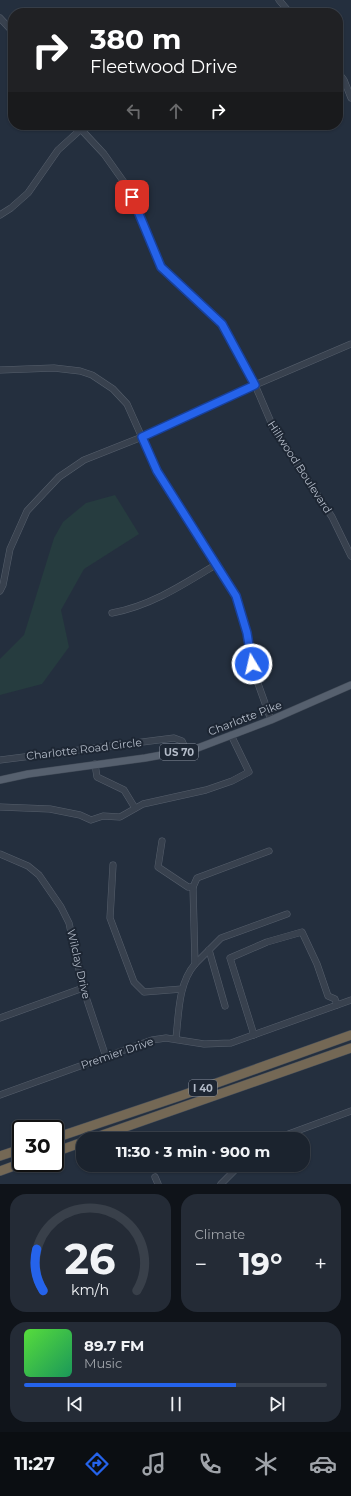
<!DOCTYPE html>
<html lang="en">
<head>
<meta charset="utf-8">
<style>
	:root { --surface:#1b232e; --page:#242b36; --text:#f1f3f6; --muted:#a0a4aa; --line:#39404a; --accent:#2563eb }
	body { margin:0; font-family:Montserrat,sans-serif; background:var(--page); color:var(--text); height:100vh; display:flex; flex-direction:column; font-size:15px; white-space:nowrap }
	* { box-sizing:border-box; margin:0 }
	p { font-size:13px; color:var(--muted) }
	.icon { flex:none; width:22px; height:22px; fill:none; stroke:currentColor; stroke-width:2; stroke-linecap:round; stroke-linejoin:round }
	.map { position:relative; height:1184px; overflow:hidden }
	.panel { display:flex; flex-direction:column; gap:10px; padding:10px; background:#0f1319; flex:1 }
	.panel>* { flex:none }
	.top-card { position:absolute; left:8px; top:8px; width:335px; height:122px; border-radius:16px; box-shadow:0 1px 3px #0004,0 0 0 1px var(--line); background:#202124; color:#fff; overflow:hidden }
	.speed { position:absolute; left:12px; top:1120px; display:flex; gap:8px; font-size:20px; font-weight:700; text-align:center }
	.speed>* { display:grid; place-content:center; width:52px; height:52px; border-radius:50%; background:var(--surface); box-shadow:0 1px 3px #0004,0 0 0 1px var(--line); line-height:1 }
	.speed .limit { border:2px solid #111; border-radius:6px; background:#fff; color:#111 }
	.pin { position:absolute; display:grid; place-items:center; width:34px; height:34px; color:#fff; margin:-17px; border-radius:8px; box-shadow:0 2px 6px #0006 }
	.me { position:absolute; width:44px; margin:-22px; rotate:351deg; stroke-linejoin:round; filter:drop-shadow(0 0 3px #0008) }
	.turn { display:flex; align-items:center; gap:14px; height:84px; padding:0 16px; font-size:18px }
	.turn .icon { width:52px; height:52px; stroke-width:2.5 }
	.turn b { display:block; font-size:28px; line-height:34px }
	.lanes { display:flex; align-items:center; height:38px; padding:0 16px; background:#0003; justify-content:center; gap:20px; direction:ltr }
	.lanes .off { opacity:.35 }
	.big { font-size:30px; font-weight:700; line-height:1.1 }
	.panel .tile { flex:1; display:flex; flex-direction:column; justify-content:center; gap:6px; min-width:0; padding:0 14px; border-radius:16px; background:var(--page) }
	.panel .dial { align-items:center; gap:0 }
	.dial svg { height:104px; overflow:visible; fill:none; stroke:var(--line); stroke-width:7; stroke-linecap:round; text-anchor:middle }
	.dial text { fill:var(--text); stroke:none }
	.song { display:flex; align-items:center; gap:12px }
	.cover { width:48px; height:48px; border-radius:6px; background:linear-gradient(135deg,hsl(110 70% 55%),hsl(150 70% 35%)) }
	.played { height:4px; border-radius:2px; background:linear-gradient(90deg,var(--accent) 70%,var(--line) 70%) }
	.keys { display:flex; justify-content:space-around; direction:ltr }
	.heat { display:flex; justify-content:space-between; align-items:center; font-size:22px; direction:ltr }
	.panel .tiles { flex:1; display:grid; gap:10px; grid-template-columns:1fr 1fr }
	.tile:last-child { grid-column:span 2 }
	.trip { position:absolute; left:76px; top:1132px; width:234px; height:40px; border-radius:16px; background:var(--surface); box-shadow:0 1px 3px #0004,0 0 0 1px var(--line); font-weight:700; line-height:40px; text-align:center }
	.menu { display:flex; height:64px; justify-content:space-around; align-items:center; background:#0b0e12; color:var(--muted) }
	.menu .icon { width:28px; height:28px }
	.menu .selected { color:var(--accent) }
	.menu b { font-size:18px; color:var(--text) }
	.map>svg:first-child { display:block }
	.green { fill:#263c3f }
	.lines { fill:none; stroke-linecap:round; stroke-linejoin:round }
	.minor-casing { stroke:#565f6c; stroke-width:7 }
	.major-casing { stroke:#414a57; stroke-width:8 }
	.highway-casing { stroke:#434c59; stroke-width:10 }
	.minor { stroke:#38414e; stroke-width:6 }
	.major { stroke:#56606e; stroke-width:7 }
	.highway { stroke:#746855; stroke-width:9 }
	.route-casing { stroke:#184099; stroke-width:10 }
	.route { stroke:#2563eb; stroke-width:7 }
	.labels { text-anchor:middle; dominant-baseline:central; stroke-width:4; stroke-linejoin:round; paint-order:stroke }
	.shield { fill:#1d2633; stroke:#878f9c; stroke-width:1 }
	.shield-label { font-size:10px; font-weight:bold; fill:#b4bcc9 }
	.street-label { font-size:11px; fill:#b4bcc9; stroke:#1d2633 }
</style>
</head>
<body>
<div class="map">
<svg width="351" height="1184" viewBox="0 0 351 1184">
	<rect width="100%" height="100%" fill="#242f3e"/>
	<path class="green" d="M115 495 139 534 84 569 61 610 69 647 42 684 0 695V659L24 635 54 538 63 522 86 503Z"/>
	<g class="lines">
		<g class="minor-casing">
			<g id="minor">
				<path d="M279 0 290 13"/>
				<path d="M0 18 13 32"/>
				<path d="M338 72 344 80 351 98"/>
				<path d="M77 125 104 154 126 185 161 267 222 325 255 385 273 427 332 517 351 556"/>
				<path d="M0 215 11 208 28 193 58 150 80 130"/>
				<path d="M0 370 54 368 80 371 92 375 113 389 127 404 157 471 236 596 247 633 256 678 271 720"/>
				<path d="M0 591 3 585 10 549 27 511 59 477 84 460 142 437 255 385 351 344"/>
				<path d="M112 613C151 606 184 584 217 564"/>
				<path d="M0 760 174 738 182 741 186 750"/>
				<path d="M95 764 97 777 124 790 135 808"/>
				<path d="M0 807 50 809 80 815 91 820 103 816 120 817 143 804 206 790 232 781 249 772 231 735"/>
				<path d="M162 841 158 867 188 887H193"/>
				<path d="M0 854 28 866 39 875 61 907 69 923 83 988 106 1057"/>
				<path d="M113 865 110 918 134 982 144 992 182 989"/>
				<path d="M209 950 225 1006"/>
				<path d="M195 964 221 938 287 914"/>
				<path d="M0 1018 83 988"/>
				<path d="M254 1035 230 958 267 942 302 932 317 964 328 996 335 999 337 1005"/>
				<path d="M176 1038C179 1013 178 984 195 964L193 887 197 878 269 851"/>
				<path d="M0 1095 152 1040 166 1038 204 1044 231 1043 351 1000"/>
				<path d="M275 1139 351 1111"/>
				<path d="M155 1177 158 1184"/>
				<path d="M221 1184 240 1165"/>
			</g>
		</g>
		<g class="major-casing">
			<path id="major" d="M0 780 28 774 145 758 195 749 271 720 351 685"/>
		</g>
		<g class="highway-casing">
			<g id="highway">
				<path d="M55 1138 183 1095 351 1035"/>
				<path d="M91 1139 351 1048"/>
				<path d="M55 1152 83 1142"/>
				<path d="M0 1156 21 1149"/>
				<path d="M0 1171 22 1163"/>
			</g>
		</g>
		<use href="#minor" class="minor"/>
		<use href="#major" class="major"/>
		<use href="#highway" class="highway"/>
	</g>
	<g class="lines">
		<g class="route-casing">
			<path id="route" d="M132 197 161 267 222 324 255 385 142 437 157 471 236 596 247 633 252 664"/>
		</g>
		<use href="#route" class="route"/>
	</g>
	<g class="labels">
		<g class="shield">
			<rect x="160" y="744" width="38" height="16" rx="3"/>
			<rect x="189" y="1080" width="28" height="16" rx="3"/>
		</g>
		<g class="shield-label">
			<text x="179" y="752">US 70</text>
			<text x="203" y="1088">I 40</text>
		</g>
		<g class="street-label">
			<text transform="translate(300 467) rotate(57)">Hillwood Boulevard</text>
			<text transform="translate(245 718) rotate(-21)">Charlotte Pike</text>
			<text transform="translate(84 749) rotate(-7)">Charlotte Road Circle</text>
			<text transform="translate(79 964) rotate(77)">Wilclay Drive</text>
			<text transform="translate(117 1053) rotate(-19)">Premier Drive</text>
		</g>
	</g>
</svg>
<div class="speed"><div class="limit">30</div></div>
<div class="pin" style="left:132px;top:197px;background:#d93025"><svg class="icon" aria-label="arrive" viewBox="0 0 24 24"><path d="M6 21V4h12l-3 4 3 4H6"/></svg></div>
<svg class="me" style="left:252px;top:664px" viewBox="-20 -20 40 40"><circle r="17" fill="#2563eb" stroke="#fff" stroke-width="3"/><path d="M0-11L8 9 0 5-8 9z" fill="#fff"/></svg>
<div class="trip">11:30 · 3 min · 900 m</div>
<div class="top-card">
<div class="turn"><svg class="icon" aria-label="right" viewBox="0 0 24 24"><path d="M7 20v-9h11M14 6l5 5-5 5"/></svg><div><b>380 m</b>Fleetwood Drive</div></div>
<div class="lanes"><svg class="icon off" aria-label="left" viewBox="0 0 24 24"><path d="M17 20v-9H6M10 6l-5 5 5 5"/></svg><svg class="icon off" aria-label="ahead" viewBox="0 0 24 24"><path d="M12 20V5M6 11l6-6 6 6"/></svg><svg class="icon" aria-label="right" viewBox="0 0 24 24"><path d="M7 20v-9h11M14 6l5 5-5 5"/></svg></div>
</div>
</div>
<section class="panel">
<div class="tiles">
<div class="tile dial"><svg viewBox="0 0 100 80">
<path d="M14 69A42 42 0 1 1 86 69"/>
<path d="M14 69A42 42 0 0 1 9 37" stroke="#2563eb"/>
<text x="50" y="56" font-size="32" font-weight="700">26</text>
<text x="50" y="72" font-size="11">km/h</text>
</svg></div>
<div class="tile"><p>Climate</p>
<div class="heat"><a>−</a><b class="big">19°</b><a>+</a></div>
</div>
<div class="tile">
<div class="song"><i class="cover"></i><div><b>89.7 FM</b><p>Music</p></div></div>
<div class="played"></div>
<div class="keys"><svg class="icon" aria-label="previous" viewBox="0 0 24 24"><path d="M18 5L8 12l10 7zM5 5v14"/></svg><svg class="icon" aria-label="pause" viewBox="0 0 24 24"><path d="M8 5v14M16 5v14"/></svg><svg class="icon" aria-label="next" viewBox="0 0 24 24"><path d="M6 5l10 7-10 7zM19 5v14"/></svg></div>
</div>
</div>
</section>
<nav class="menu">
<b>11:27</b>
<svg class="icon selected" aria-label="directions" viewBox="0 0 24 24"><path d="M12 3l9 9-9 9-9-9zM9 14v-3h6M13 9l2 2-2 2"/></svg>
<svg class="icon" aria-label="music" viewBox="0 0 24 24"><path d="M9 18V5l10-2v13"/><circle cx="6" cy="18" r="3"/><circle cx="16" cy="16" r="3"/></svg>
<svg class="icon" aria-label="phone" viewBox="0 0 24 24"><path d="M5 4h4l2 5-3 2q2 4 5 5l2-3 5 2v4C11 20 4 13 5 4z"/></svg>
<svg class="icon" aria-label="climate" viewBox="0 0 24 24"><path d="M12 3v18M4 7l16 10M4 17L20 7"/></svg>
<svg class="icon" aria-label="car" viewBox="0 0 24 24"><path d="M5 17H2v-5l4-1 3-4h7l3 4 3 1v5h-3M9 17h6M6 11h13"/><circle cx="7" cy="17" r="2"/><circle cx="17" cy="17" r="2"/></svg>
</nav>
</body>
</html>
